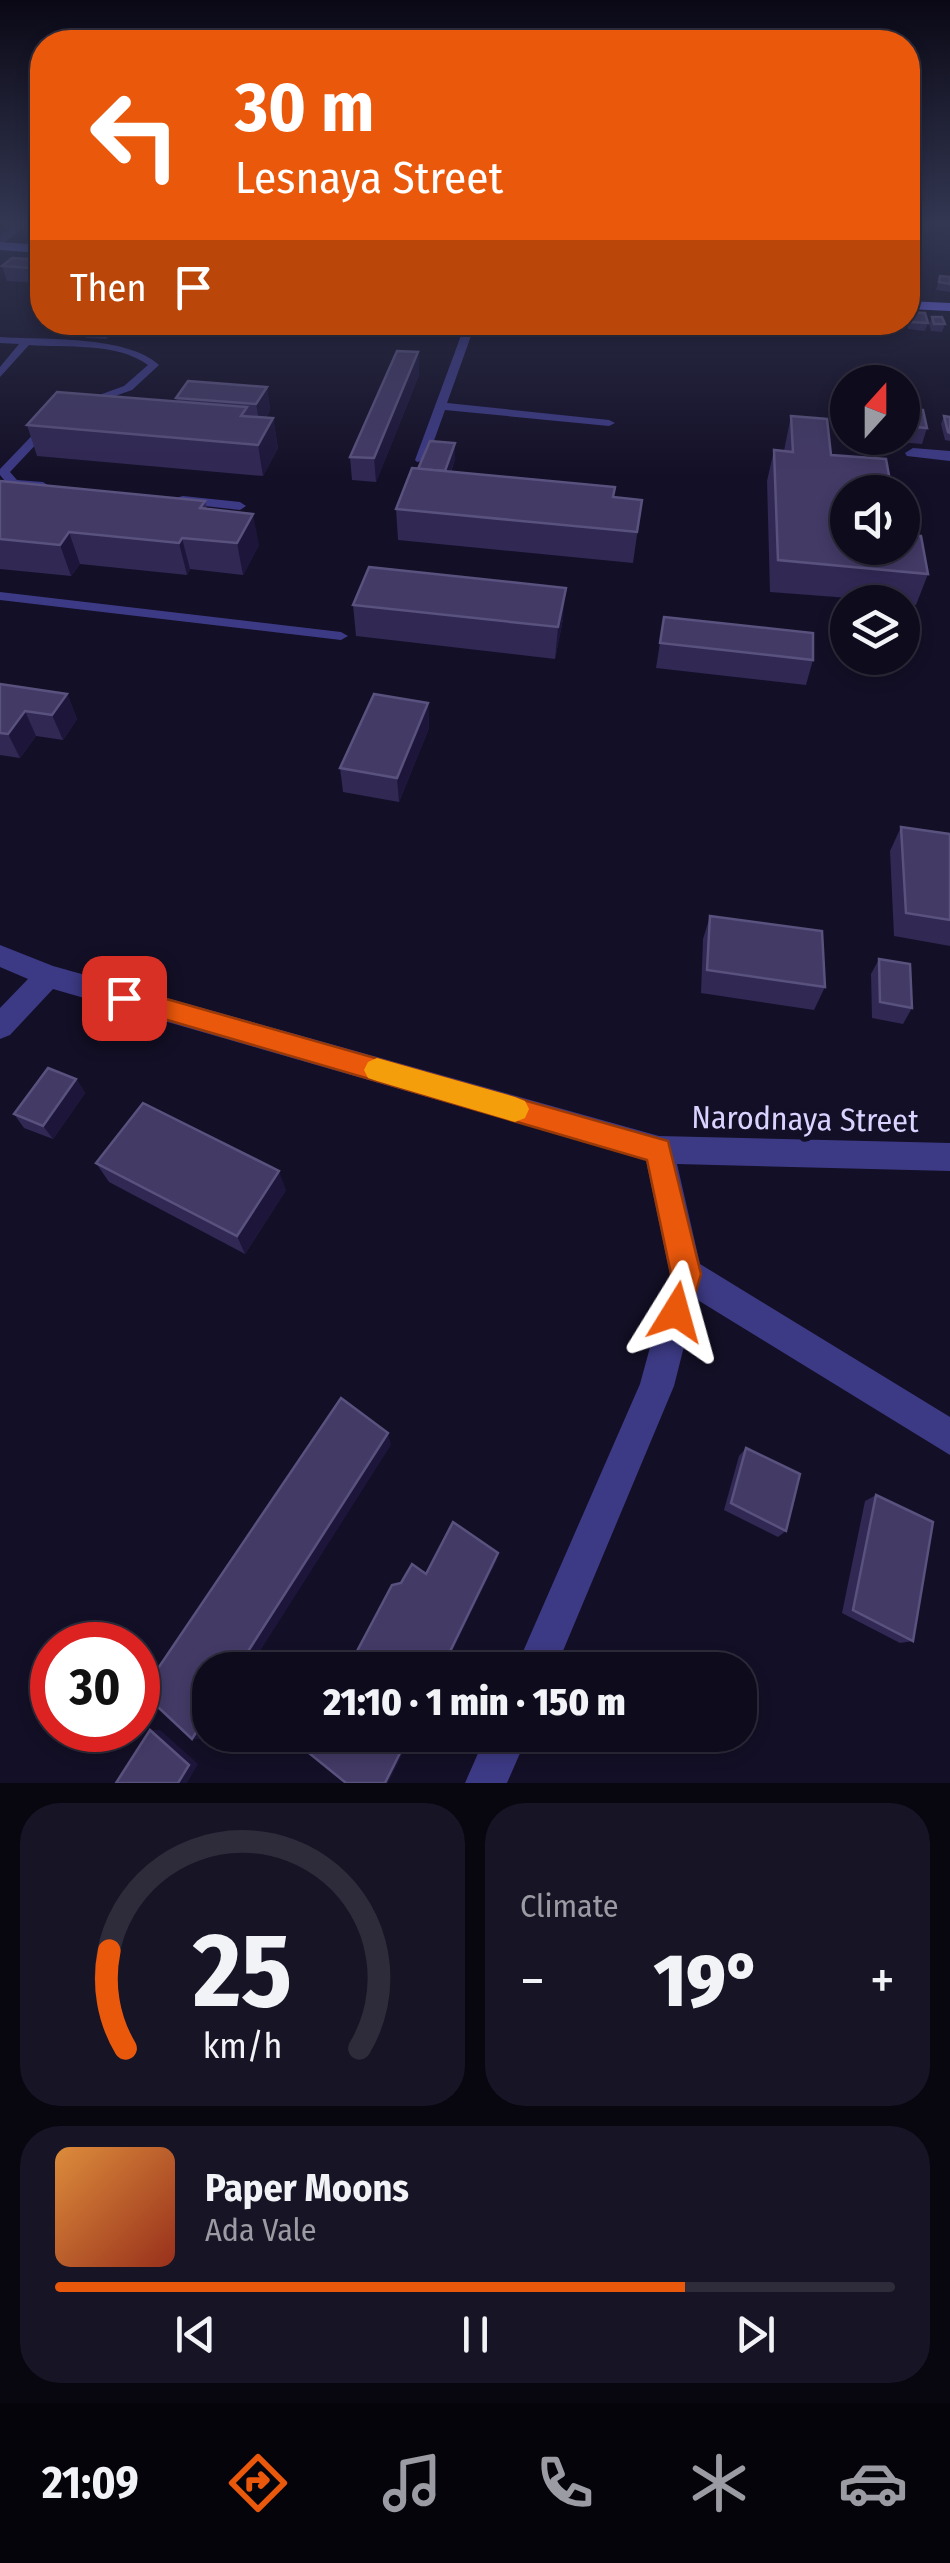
<!DOCTYPE html>
<html lang="en">
<head>
<meta charset="utf-8">
<style>
	:root { --surface:#0e0b1c; --page:#171425; --text:#f1f3f6; --muted:#9b9ba3; --line:#2e2b3b; --accent:#ea580c }
	body { margin:0; font-family:"Fira Sans Condensed",sans-serif; background:var(--page); color:var(--text); height:100vh; display:flex; flex-direction:column; font-size:38px; white-space:nowrap }
	* { box-sizing:border-box; margin:0 }
	p { font-size:32px; color:var(--muted) }
	.icon { flex:none; width:55px; height:55px; fill:none; stroke:currentColor; stroke-width:2; stroke-linecap:round; stroke-linejoin:round }
	.map { position:relative; height:1783px; overflow:hidden }
	.sheet { display:flex; flex-direction:column; gap:20px; padding:20px; background:#08060f; flex:1 }
	.sheet>* { flex:none }
	.guide { position:absolute; left:30px; top:30px; width:890px; height:305px; border-radius:40px; box-shadow:0 5px 15px #0003,0 0 0 2px var(--line); background:#ea580c; color:#fff; overflow:hidden }
	.needle { width:65px; rotate:21deg }
	.controls { position:absolute; left:830px; top:365px; display:grid; gap:20px }
	.controls a { display:grid; place-items:center; width:90px; height:90px; border-radius:50%; background:var(--surface); box-shadow:0 5px 15px #0003,0 0 0 2px var(--line); font-size:50px }
	.speed { position:absolute; left:30px; top:1622px; display:flex; gap:20px; font-size:50px; font-weight:700; text-align:center }
	.speed>* { display:grid; place-content:center; width:130px; height:130px; border-radius:50%; background:var(--surface); box-shadow:0 5px 15px #0003,0 0 0 2px var(--line); line-height:1 }
	.speed .limit { border:15px solid #d22; background:#fff; color:#111 }
	.pin { position:absolute; display:grid; place-items:center; width:85px; height:85px; color:#fff; margin:-42px; border-radius:20px; box-shadow:0 5px 15px #0006 }
	.me { position:absolute; width:110px; margin:-55px; rotate:8deg; stroke-linejoin:round; filter:drop-shadow(0 0 8px #0008) }
	.turn { display:flex; align-items:center; gap:35px; height:210px; padding:0 40px; font-size:45px }
	.turn .icon { width:130px; height:130px; stroke-width:2.5 }
	.turn b { display:block; font-size:70px; line-height:85px }
	.then { display:flex; align-items:center; height:95px; padding:0 40px; background:#0003; gap:20px; font-size:38px }
	.big { font-size:75px; font-weight:800; line-height:1.1 }
	.sheet .widget { flex:1; display:flex; flex-direction:column; justify-content:center; gap:15px; min-width:0; padding:0 35px; border-radius:40px; background:var(--page) }
	.sheet .dial { align-items:center; gap:0 }
	.dial svg { height:260px; overflow:visible; fill:none; stroke:var(--line); stroke-width:7; stroke-linecap:round; text-anchor:middle }
	.dial text { fill:var(--text); stroke:none }
	.song { display:flex; align-items:center; gap:30px }
	.cover { width:120px; height:120px; border-radius:15px; background:linear-gradient(135deg,hsl(30 70% 55%),hsl(10 70% 35%)) }
	.played { height:10px; border-radius:5px; background:linear-gradient(90deg,var(--accent) 75%,var(--line) 75%) }
	.keys { display:flex; justify-content:space-around; direction:ltr }
	.heat { display:flex; justify-content:space-between; align-items:center; font-size:55px; direction:ltr }
	.sheet .tiles { flex:1; display:grid; gap:20px; grid-template-columns:1fr 1fr }
	.widget:last-child { grid-column:span 2 }
	.trip { position:absolute; left:192px; top:1652px; width:565px; height:100px; border-radius:40px; background:var(--surface); box-shadow:0 5px 15px #0003,0 0 0 2px var(--line); font-weight:800; line-height:100px; text-align:center }
	.menu { display:flex; height:160px; justify-content:space-around; align-items:center; background:#06040b; color:var(--muted) }
	.menu .icon { width:70px; height:70px }
	.menu .current { color:var(--accent) }
	.menu b { font-size:45px; color:var(--text) }
	.map>svg:first-child { display:block }
	.lines { fill:none; stroke-linecap:round; stroke-linejoin:round }
	.lane { fill:#3d3a85; fill-rule:evenodd }
	.street { fill:#3d3a85; fill-rule:evenodd }
	.secondary { fill:#6f6bff; fill-rule:evenodd }
	.wall { fill:#312854 }
	.shaded-wall { fill:#1d163a }
	.building { fill:#433a66; stroke:#5a527e; stroke-width:2.5 }
	.route { fill:#ea580c; stroke:#983908; stroke-width:2.5 }
	.slow { fill:#f59e0b }
	.labels { text-anchor:middle; dominant-baseline:central; stroke-width:10; stroke-linejoin:round; paint-order:stroke }
	.near-street-label { font-size:32px; fill:#d9d4ff; stroke:#130f26 }
</style>
</head>
<body>
<div class="map">
<svg width="950" height="1783" viewBox="0 0 950 1783">
	<rect width="100%" height="100%" fill="#130f26"/>
	<g class="lines">
		<g class="lane">
			<path d="M466 322H476L447 403 609 420 615 423 609 426 445 410 427 460 417 462 415 460Z"/>
			<path d="M0 337C43 340 127 335 159 365L132 390 84 407 80 406V402L124 386 148 365C117 342 65 348 29 345L0 377V367L19 344 0 343Z"/>
			<path d="M45 422 55 424 10 472 17 480 43 482 49 486 43 490 9 486 0 475V469Z"/>
			<path d="M183 496 240 502 246 506 240 510 179 503V497Z"/>
			<path d="M0 592 341 632 348 636 341 640 0 600Z"/>
		</g>
		<g class="street">
			<path d="M11 226H25L0 246V236Z"/>
			<path d="M913 448 950 451V461L907 456 905 453Z"/>
			<path d="M0 945 53 966 659 1136 950 1143V1171L677 1164 700 1264 950 1417V1455L696 1299 674 1386 555 1670H515L640 1384 670 1274 646 1160 53 989 10 1035 0 1039V1008L28 979 0 967Z"/>
			<path d="M486 1735H528L507 1783H465Z"/>
		</g>
		<g class="secondary">
			<path d="M0 242 42 245V253L0 250Z"/>
			<path d="M908 301 950 303V311L908 309Z"/>
		</g>
	</g>
	<g class="wall">
		<path d="M42 260V283L7 281 2 266Z"/>
		<path d="M908 273 919 275 915 291 908 290Z"/>
		<path d="M940 276 950 277V292L936 290Z"/>
		<path d="M908 312 928 323 925 331 908 329 906 322Z"/>
		<path d="M932 317 945 324 942 332 931 331 929 324Z"/>
		<path d="M117 327 107 339 86 338 84 330Z"/>
		<path d="M418 352 419 375 376 482 352 480 350 457Z"/>
		<path d="M267 387 270 410 266 418H273L278 448 263 476 37 456 27 425 177 401 176 398Z"/>
		<path d="M902 404 927 428 922 444 900 442 899 438H902Z"/>
		<path d="M791 416 831 455 848 492 928 574 916 605 902 604V602L770 592 767 481 774 450 784 451Z"/>
		<path d="M944 416 950 417V441L945 440 941 424Z"/>
		<path d="M455 443V459L451 472 614 497 642 500 633 563 398 540 396 509 418 469Z"/>
		<path d="M0 481 205 501 207 509 259 545 243 575 190 569 187 575 80 564 71 576 0 569Z"/>
		<path d="M353 605 563 619 555 659 356 636Z"/>
		<path d="M664 617 813 660 806 685 656 668Z"/>
		<path d="M0 684 67 694 77 719 63 740 36 736 20 758 0 755Z"/>
		<path d="M428 703 429 728 399 802 343 792 340 768Z"/>
		<path d="M901 827 950 834V946L894 936 890 851Z"/>
		<path d="M710 916 825 987 814 1010 701 993 703 939Z"/>
		<path d="M879 959 912 1008 903 1024 872 1018 871 974Z"/>
		<path d="M76 1079 85 1093 53 1139 24 1128 14 1114Z"/>
		<path d="M96 1163 286 1190 245 1254 109 1182Z"/>
		<path d="M746 1448 786 1531 778 1537 724 1510 739 1456Z"/>
		<path d="M876 1495 913 1641 900 1643 842 1613 865 1501Z"/>
	</g>
	<g class="shaded-wall">
		<path d="M112 322H116L117 327 107 339 105 332Z"/>
		<path d="M418 352 419 375 376 482 374 458Z"/>
		<path d="M267 387 270 410 260 428 256 404Z"/>
		<path d="M273 418 278 448 263 476 258 445Z"/>
		<path d="M455 443V459L440 502V485Z"/>
		<path d="M253 514 259 545 243 575 237 543Z"/>
		<path d="M69 532 80 564 71 576 60 545Z"/>
		<path d="M182 538 190 569 187 575 179 543Z"/>
		<path d="M566 588 563 619 555 659 558 627Z"/>
		<path d="M67 694 77 719 63 740 52 715Z"/>
		<path d="M428 703 429 728 399 802 397 778Z"/>
		<path d="M25 711 36 736 20 758 8 734Z"/>
		<path d="M76 1079 85 1093 53 1139 43 1126Z"/>
		<path d="M279 1171 286 1190 245 1254 237 1236Z"/>
		<path d="M388 1433 391 1445 248 1670H236Z"/>
		<path d="M498 1553 497 1560 443 1670H441Z"/>
		<path d="M210 1710V1730L204 1739H192Z"/>
		<path d="M150 1730H160L198 1764 187 1783H178Z"/>
		<path d="M409 1735H412L388 1783H385Z"/>
	</g>
	<g class="building">
		<path d="M12 258 42 260V269L2 266Z"/>
		<path d="M908 273 919 275 917 284 908 283Z"/>
		<path d="M940 276 950 277V284L939 282Z"/>
		<path d="M908 312 925 313 928 323 910 322Z"/>
		<path d="M932 317H942L945 324H934Z"/>
		<path d="M91 322H112L105 332 84 330Z"/>
		<path d="M397 351 418 352 374 458 350 457Z"/>
		<path d="M188 381 267 387 256 404 176 398Z"/>
		<path d="M57 392 247 407 241 416 273 418 258 445 27 425Z"/>
		<path d="M902 404 909 405 914 416 912 410H923L927 428 905 426Z"/>
		<path d="M791 416 827 419 831 455 886 459 892 492H848V548H902V535L921 536 928 574 778 560 774 450 793 452Z"/>
		<path d="M944 416 950 417V433L948 432Z"/>
		<path d="M430 441 455 443 445 471 418 469Z"/>
		<path d="M412 468 615 487 613 497 642 500 637 532 396 509Z"/>
		<path d="M0 481 205 501 200 508 253 514 237 543 182 538 179 543 69 532 60 545 0 539Z"/>
		<path d="M369 567 566 588 558 627 353 605Z"/>
		<path d="M664 617 813 633V660L660 643Z"/>
		<path d="M0 684 67 694 52 715 25 711 8 734 0 733Z"/>
		<path d="M374 694 428 703 397 778 340 768Z"/>
		<path d="M901 827 950 834V920L906 913Z"/>
		<path d="M710 916 822 931 825 987 707 970Z"/>
		<path d="M879 959 910 964 912 1008 880 1002Z"/>
		<path d="M48 1068 76 1079 43 1126 14 1114Z"/>
		<path d="M143 1103 279 1171 237 1236 96 1163Z"/>
		<path d="M341 1398 388 1433 236 1670H210V1710L192 1739 142 1692Z"/>
		<path d="M746 1448 800 1474 786 1531 731 1503Z"/>
		<path d="M876 1495 933 1522 913 1641 853 1610Z"/>
		<path d="M453 1522 498 1553 441 1670H347L392 1585 401 1583 412 1564 426 1574Z"/>
		<path d="M150 1730 189 1765 178 1783H116Z"/>
		<path d="M312 1735H409L385 1783H346L304 1749Z"/>
	</g>
	<linearGradient id="sky" x2="0" y2="1"><stop stop-color="#0a0815"/><stop offset="0.47" stop-color="#333752"/><stop offset="1" stop-color="#333752" stop-opacity="0"/></linearGradient>
	<rect width="950" height="476" fill="url(#sky)"/>
	<path class="route" d="M124 987 668 1141 701 1274 687 1322 676 1327 666 1322 661 1312 671 1274 647 1160 116 1005 112 998 116 990Z"/>
	<path class="slow" d="M377 1058 515 1097 525 1101 529 1109 525 1118 515 1122 377 1081 368 1078 364 1070 368 1062Z"/>
	<g class="labels">
		<g class="near-street-label">
			<text transform="translate(805 1119) rotate(1)">Narodnaya Street</text>
		</g>
	</g>
</svg>
<div class="controls">
<a><svg class="needle" viewBox="-14 -14 28 28"><path d="M0-13l5 13h-10z" fill="#e53935"/><path d="M0 13l5-13h-10z" fill="#9b9ba3"/></svg></a>
<a><svg class="icon" aria-label="sound" viewBox="0 0 24 24"><path d="M4 9h4l5-4v14l-5-4H4zM17 9q2 3 0 6"/></svg></a>
<a><svg class="icon" aria-label="layers" viewBox="0 0 24 24"><path d="M12 4l9 5-9 5-9-5zM3 14l9 5 9-5"/></svg></a>
</div>
<div class="speed"><div class="limit">30</div></div>
<div class="pin" style="left:124px;top:998px;background:#d93025"><svg class="icon" aria-label="arrive" viewBox="0 0 24 24"><path d="M6 21V4h12l-3 4 3 4H6"/></svg></div>
<svg class="me" style="left:676px;top:1312px" viewBox="-20 -20 40 40"><path d="M0-17L14 15 0 8-14 15z" fill="#ea580c" stroke="#fff" stroke-width="4"/></svg>
<div class="trip">21:10 · 1 min · 150 m</div>
<div class="guide">
<div class="turn"><svg class="icon" aria-label="left" viewBox="0 0 24 24"><path d="M17 20v-9H6M10 6l-5 5 5 5"/></svg><div><b>30 m</b>Lesnaya Street</div></div>
<div class="then">Then<svg class="icon" aria-label="arrive" viewBox="0 0 24 24"><path d="M6 21V4h12l-3 4 3 4H6"/></svg></div>
</div>
</div>
<section class="sheet">
<div class="tiles">
<div class="widget dial"><svg viewBox="0 0 100 80">
<path d="M14 69A42 42 0 1 1 86 69"/>
<path d="M14 69A42 42 0 0 1 9 39" stroke="#ea580c"/>
<text x="50" y="56" font-size="32" font-weight="700">25</text>
<text x="50" y="72" font-size="11">km/h</text>
</svg></div>
<div class="widget"><p>Climate</p>
<div class="heat"><a>−</a><b class="big">19°</b><a>+</a></div>
</div>
<div class="widget">
<div class="song"><i class="cover"></i><div><b>Paper Moons</b><p>Ada Vale</p></div></div>
<div class="played"></div>
<div class="keys"><svg class="icon" aria-label="previous" viewBox="0 0 24 24"><path d="M18 5L8 12l10 7zM5 5v14"/></svg><svg class="icon" aria-label="pause" viewBox="0 0 24 24"><path d="M8 5v14M16 5v14"/></svg><svg class="icon" aria-label="next" viewBox="0 0 24 24"><path d="M6 5l10 7-10 7zM19 5v14"/></svg></div>
</div>
</div>
</section>
<nav class="menu">
<b>21:09</b>
<svg class="icon current" aria-label="directions" viewBox="0 0 24 24"><path d="M12 3l9 9-9 9-9-9zM9 14v-3h6M13 9l2 2-2 2"/></svg>
<svg class="icon" aria-label="music" viewBox="0 0 24 24"><path d="M9 18V5l10-2v13"/><circle cx="6" cy="18" r="3"/><circle cx="16" cy="16" r="3"/></svg>
<svg class="icon" aria-label="phone" viewBox="0 0 24 24"><path d="M5 4h4l2 5-3 2q2 4 5 5l2-3 5 2v4C11 20 4 13 5 4z"/></svg>
<svg class="icon" aria-label="climate" viewBox="0 0 24 24"><path d="M12 3v18M4 7l16 10M4 17L20 7"/></svg>
<svg class="icon" aria-label="car" viewBox="0 0 24 24"><path d="M5 17H2v-5l4-1 3-4h7l3 4 3 1v5h-3M9 17h6M6 11h13"/><circle cx="7" cy="17" r="2"/><circle cx="17" cy="17" r="2"/></svg>
</nav>
</body>
</html>
